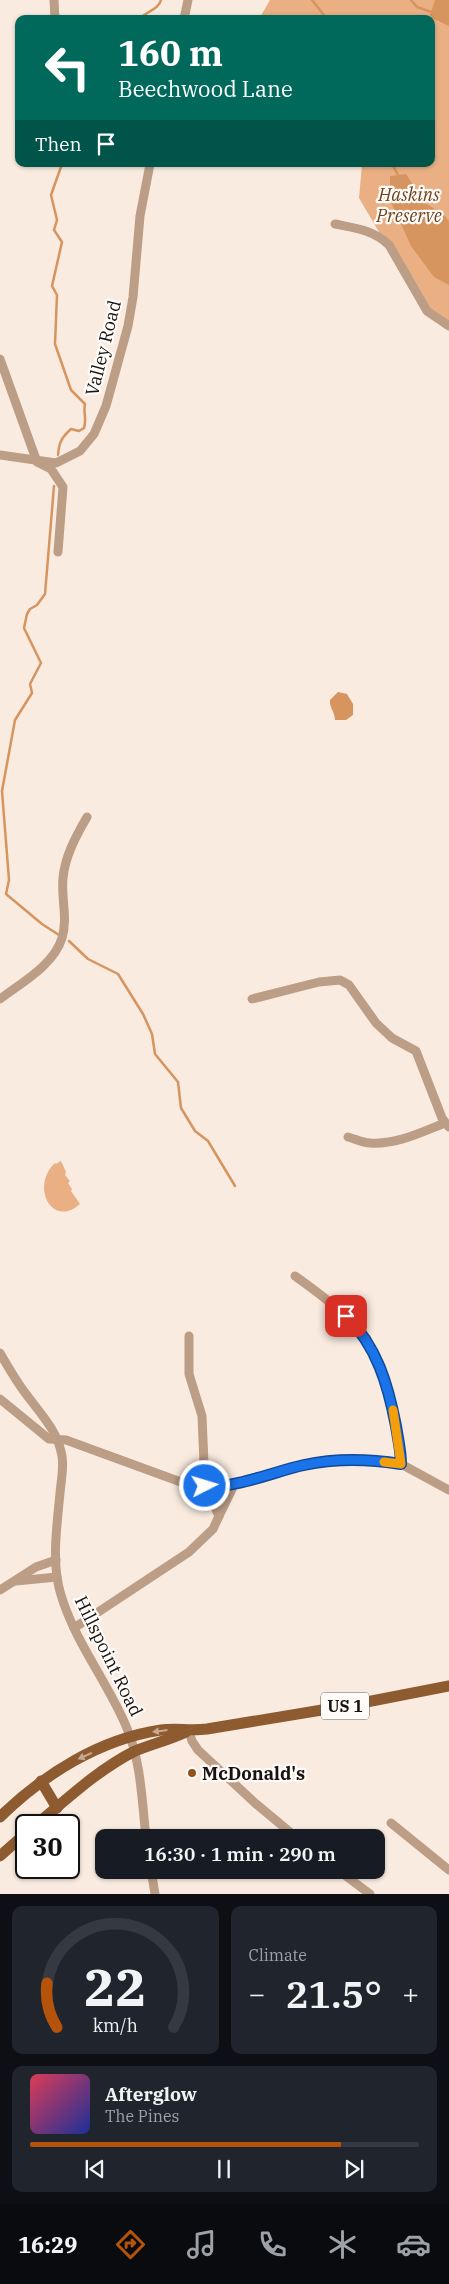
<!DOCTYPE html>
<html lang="en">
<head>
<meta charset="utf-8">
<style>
	:root { --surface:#171b24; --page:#20242c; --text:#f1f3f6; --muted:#9ea1a6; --line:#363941; --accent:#b45309 }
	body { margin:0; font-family:"IBM Plex Serif",serif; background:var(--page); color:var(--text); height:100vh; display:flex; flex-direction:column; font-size:19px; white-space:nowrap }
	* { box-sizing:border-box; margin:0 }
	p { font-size:16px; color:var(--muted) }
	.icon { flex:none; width:28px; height:28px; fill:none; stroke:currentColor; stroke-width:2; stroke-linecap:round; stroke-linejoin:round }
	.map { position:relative; height:1894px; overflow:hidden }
	.drawer { display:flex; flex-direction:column; gap:12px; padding:12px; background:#0d0f14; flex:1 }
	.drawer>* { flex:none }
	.top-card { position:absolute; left:15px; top:15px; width:420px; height:152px; border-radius:10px; box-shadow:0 1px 4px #0004; background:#00695c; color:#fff; overflow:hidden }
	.speed { position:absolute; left:15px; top:1814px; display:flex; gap:10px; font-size:25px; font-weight:700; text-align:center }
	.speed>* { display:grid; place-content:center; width:65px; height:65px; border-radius:50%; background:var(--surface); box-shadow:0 1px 4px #0004; line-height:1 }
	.speed .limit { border:2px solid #111; border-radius:8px; background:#fff; color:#111 }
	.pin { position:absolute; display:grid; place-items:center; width:42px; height:42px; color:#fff; margin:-21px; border-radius:10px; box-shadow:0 2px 8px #0006 }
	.me { position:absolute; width:55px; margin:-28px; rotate:85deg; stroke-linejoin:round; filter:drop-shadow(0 0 4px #0008) }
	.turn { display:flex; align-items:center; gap:18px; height:105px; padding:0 20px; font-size:22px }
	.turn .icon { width:65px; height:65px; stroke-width:2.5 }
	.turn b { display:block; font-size:35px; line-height:42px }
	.then { display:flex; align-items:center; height:48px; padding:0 20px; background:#0003; gap:10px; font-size:19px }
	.big { font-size:38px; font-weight:600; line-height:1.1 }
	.drawer .tile { flex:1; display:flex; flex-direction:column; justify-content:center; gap:8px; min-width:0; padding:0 18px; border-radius:10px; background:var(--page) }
	.drawer .dial { align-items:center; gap:0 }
	.dial svg { height:130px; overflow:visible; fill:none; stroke:var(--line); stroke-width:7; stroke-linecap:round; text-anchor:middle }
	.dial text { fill:var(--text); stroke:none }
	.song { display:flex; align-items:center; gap:15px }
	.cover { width:60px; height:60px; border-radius:8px; background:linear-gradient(135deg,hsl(350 70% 55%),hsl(230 70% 35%)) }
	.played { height:5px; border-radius:2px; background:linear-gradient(90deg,var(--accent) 80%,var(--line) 80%) }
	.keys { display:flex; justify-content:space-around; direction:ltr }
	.heat { display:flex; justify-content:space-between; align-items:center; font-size:28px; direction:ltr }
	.drawer .tiles { flex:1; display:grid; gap:12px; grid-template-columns:1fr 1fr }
	.tile:last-child { grid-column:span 2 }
	.trip { position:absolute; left:95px; top:1829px; width:290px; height:50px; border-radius:10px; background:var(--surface); box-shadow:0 1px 4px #0004; font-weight:600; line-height:50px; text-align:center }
	.tabs { display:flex; height:80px; justify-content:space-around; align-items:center; background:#090b0e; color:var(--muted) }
	.tabs .icon { width:35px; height:35px }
	.tabs .selected { color:var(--accent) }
	.tabs b { font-size:22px; color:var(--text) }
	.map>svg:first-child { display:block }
	.green { fill:#eab084 }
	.water { fill:#d6945f }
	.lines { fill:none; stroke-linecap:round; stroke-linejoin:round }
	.stream { stroke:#d6945f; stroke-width:2.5 }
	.minor { stroke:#bc9e87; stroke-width:9 }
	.major { stroke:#8e5a2f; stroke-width:11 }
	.oneway { fill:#c6aa94 }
	.route-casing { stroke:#114b97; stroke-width:12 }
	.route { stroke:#1a73e8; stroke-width:9 }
	.slow { stroke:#f59e0b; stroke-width:9 }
	.poi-dot { fill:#93541b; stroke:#fefbf9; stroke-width:2 }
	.labels { text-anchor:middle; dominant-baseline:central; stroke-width:4.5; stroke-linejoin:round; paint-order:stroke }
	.shield { fill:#fefbf9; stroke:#5d5956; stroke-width:1 }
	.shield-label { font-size:16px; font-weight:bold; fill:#181310 }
	.park-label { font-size:18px; font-style:italic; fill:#70431c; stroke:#fefbf9 }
	.street-label { font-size:18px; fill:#181310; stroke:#fefbf9 }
	.poi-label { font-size:18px; font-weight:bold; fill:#181310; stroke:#fefbf9; text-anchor:start }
</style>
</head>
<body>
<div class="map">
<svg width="449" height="1894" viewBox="0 0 449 1894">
	<rect width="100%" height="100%" fill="#faebe0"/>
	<g class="green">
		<path d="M270 0H449V326L434 317 382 237 359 198 362 164H431V19H259Z"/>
		<path d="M61 1161 66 1172 65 1175 70 1181 68 1183 72 1189 71 1191 80 1204C52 1229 30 1186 55 1163L56 1164Z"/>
	</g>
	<g class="water">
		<path d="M435 0H449V26L432 18 430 15Z"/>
		<path d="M406 174 425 203 443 214 449 221V285L434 277 411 246 390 200V176Z"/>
		<path d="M338 692 347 694 353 704V715L346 720H335C335 712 329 707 330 700Z"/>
	</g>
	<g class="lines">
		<g class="stream">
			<path d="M312 0 327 19"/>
			<path d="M411 0 417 7 434 13"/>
			<path d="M139 19C146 12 159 9 161 0"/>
			<path d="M392 164 398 175"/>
			<path d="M58 455C59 442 62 437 71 429L79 431 84 428C87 419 83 412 85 404L71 390 55 344 57 295 52 286 62 242 54 230 57 220 51 195 62 164"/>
			<path d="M54 486 45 594 37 605 30 609 27 614 24 628 41 663 30 684 32 693 15 720 2 791 9 880 6 894 42 924 59 935"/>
			<path d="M69 941 88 959 118 974 143 1014 152 1034 155 1054 178 1082 181 1108 195 1131 208 1141 235 1186"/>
		</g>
		<g class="minor">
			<path d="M54 0 55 19"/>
			<path d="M184 19 188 0"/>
			<path d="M335 224C355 228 374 230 389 245L427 311 449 326"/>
			<path d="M0 359 37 462 51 469 63 487 58 552"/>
			<path d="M0 455 56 463 80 451 94 434 106 406 128 326 133 297 140 216 150 164"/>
			<path d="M0 999C21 983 54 965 62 938 68 919 61 898 63 878 65 856 76 836 87 817"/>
			<path d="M252 999 319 982 340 980 349 985 376 1023 392 1038 416 1051 442 1118 449 1127"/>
			<path d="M348 1137C355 1139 363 1143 370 1143 396 1145 422 1132 445 1123"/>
			<path d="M295 1276C354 1318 379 1342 393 1415 397 1431 401 1448 401 1464"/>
			<path d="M0 1353C8 1367 16 1381 26 1394 40 1413 58 1431 62 1456 64 1468 61 1481 60 1493 57 1526 51 1563 61 1595 75 1642 107 1681 126 1726 141 1760 142 1801 146 1838"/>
			<path d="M0 1399 49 1439 66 1440 189 1485 214 1487 235 1483 305 1465 327 1462 370 1461 401 1464 449 1490"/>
			<path d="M219 1516 235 1483"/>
			<path d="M16 1581 57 1577"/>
			<path d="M0 1590 36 1567 56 1560"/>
			<path d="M74 1628 189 1552 213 1529 219 1516 205 1486 202 1416 189 1374V1336"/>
			<path d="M189 1731 192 1741 198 1750 255 1803 297 1838"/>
			<path d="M391 1823 449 1870"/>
			<path d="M151 1870 155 1894"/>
			<path d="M338 1870 370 1894"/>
		</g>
		<g class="major">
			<path d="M41 1781 57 1808"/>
			<path d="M0 1817C44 1774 100 1739 161 1730 175 1728 191 1731 207 1729L346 1706 449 1686"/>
			<path d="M36 1825C67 1799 99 1769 135 1751 152 1744 169 1740 186 1732"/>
			<path d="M0 1856 26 1833"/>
		</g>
	</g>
	<defs><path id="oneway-solid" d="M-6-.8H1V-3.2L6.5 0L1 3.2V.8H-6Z" transform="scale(1.25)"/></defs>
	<g class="oneway">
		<use href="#oneway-solid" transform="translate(160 1731) rotate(173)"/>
		<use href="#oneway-solid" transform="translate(85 1756) rotate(156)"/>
	</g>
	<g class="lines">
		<g class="route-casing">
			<path id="route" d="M205 1486C238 1488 272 1472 304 1465 335 1458 370 1459 401 1464 401 1451 398 1439 396 1426 388 1385 377 1346 346 1316"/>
		</g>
		<use href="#route" class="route"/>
		<path class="slow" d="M384 1462 401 1464 393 1410"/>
	</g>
	<circle class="poi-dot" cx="192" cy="1773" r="5"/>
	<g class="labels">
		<rect class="shield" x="321" y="1692.5" width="48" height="27" rx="4"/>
		<g class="shield-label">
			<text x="345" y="1706">US 1</text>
		</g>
		<g class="park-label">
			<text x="409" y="194">Haskins<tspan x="409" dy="21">Preserve</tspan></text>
		</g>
		<g class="street-label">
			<text transform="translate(103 348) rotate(-76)">Valley Road</text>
			<text transform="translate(109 1656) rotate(64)">Hillspoint Road</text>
		</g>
		<g class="poi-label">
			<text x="202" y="1773">McDonald's</text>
		</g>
	</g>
</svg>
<div class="speed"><div class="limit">30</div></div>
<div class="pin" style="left:346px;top:1316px;background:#d93025"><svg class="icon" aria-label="arrive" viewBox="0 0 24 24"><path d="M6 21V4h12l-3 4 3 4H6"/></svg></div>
<svg class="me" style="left:205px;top:1486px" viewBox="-20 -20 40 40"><circle r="17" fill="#1a73e8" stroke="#fff" stroke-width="3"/><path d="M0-11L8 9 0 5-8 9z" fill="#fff"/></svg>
<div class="trip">16:30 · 1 min · 290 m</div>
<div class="top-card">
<div class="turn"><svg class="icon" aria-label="left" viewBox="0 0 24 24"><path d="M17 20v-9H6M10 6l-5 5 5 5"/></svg><div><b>160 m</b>Beechwood Lane</div></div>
<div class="then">Then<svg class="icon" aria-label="arrive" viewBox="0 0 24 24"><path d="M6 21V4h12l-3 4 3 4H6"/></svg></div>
</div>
</div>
<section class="drawer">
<div class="tiles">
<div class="tile dial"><svg viewBox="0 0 100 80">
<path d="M14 69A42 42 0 1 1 86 69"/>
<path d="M14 69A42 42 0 0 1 8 42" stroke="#b45309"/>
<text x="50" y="56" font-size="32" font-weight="700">22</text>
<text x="50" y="72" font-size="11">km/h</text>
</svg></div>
<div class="tile"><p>Climate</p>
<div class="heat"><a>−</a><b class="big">21.5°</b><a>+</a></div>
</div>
<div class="tile">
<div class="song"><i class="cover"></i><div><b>Afterglow</b><p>The Pines</p></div></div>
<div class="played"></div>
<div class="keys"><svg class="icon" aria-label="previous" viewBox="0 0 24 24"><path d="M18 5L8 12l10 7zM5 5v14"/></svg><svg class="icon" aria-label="pause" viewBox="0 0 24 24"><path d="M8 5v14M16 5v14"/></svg><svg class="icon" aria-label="next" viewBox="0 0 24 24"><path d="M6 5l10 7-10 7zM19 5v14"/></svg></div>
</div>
</div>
</section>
<nav class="tabs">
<b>16:29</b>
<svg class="icon selected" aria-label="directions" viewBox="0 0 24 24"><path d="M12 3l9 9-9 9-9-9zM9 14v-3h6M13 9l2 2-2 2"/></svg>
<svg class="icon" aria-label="music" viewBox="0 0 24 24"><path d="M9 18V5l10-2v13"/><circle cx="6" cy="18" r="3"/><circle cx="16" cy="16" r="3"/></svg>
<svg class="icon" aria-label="phone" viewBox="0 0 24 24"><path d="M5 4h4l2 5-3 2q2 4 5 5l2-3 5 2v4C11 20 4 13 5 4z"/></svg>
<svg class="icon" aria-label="climate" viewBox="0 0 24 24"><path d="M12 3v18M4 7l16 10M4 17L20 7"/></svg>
<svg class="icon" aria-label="car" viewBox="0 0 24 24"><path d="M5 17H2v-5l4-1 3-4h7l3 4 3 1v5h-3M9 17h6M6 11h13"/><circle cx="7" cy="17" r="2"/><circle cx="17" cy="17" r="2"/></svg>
</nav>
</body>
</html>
